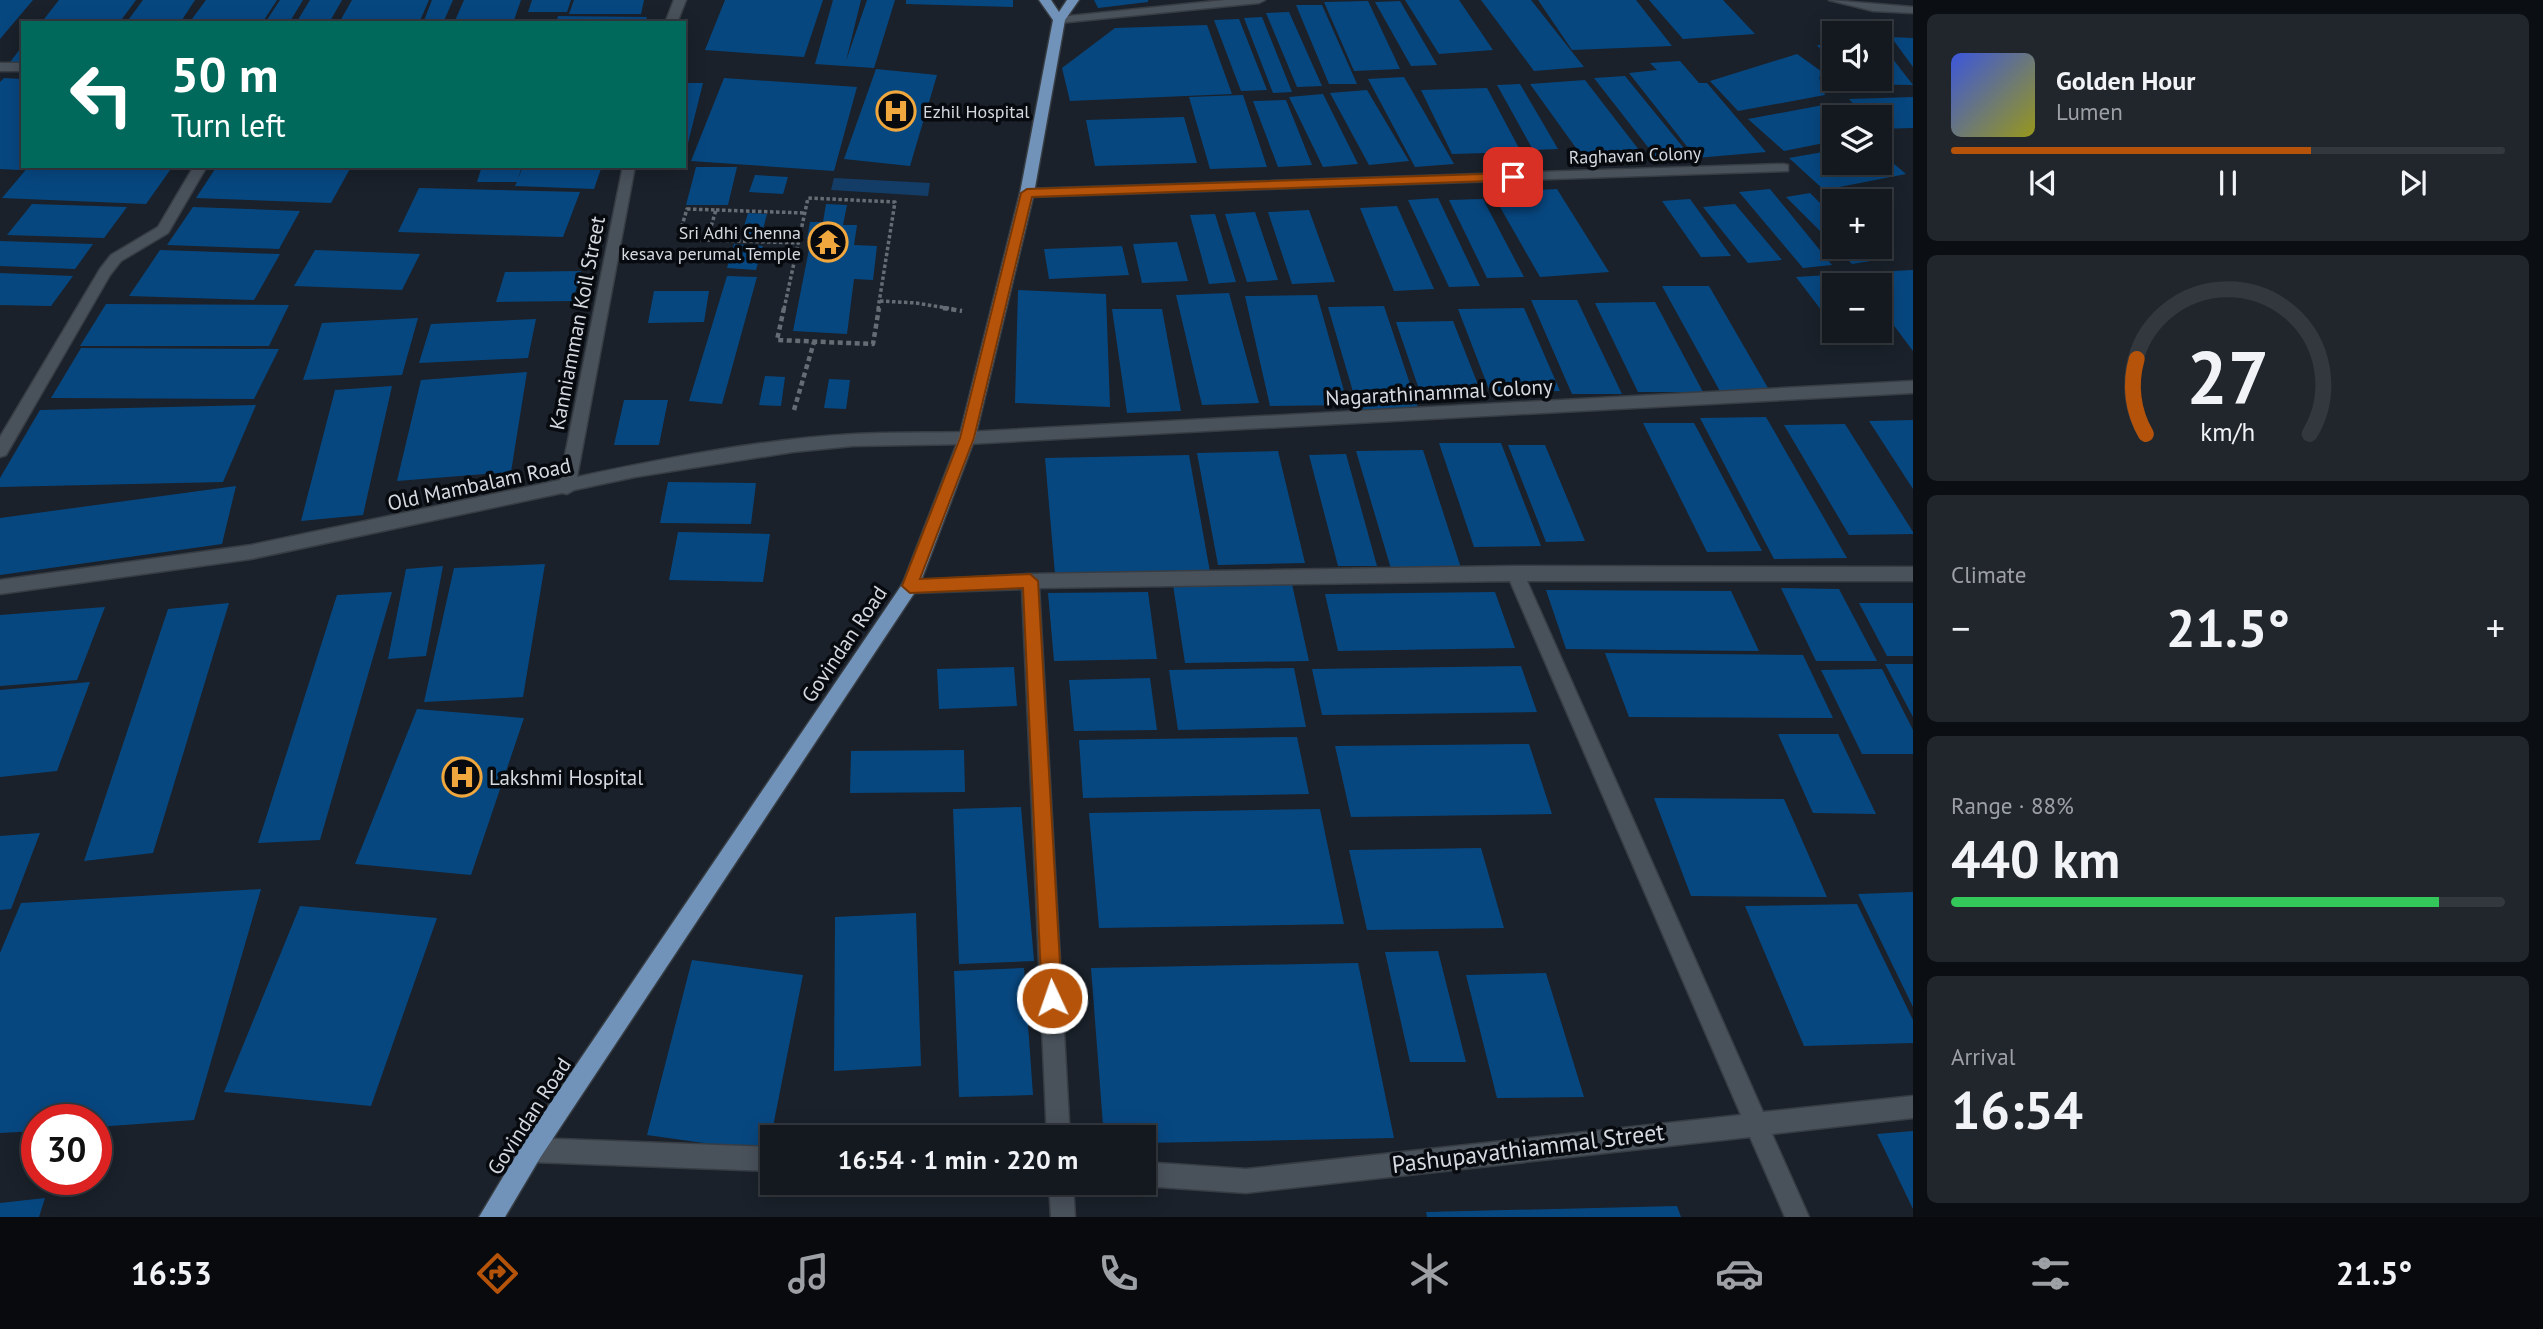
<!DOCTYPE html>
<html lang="en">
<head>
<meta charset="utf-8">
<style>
	:root { --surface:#141920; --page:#21262d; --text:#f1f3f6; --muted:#9da0a5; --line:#33383e; --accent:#b45309 }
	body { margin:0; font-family:"PT Sans",sans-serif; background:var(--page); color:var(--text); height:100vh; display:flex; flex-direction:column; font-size:26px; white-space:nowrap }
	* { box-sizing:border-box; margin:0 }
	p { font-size:23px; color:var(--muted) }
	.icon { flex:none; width:38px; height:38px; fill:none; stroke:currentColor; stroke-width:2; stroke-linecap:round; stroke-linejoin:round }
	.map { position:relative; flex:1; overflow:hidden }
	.details { display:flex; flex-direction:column; gap:14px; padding:14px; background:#0b0e12; width:630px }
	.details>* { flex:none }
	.hud { position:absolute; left:21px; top:21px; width:665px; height:147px; border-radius:0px; box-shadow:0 4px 18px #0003,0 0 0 2px var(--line); background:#00695c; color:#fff; overflow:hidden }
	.buttons { position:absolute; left:1822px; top:21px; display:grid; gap:14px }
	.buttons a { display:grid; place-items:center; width:70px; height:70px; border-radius:0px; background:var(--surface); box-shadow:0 4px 18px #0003,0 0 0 2px var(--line); font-size:35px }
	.speed { position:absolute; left:21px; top:1104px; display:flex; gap:14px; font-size:35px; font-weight:700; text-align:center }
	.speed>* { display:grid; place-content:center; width:91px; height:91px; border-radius:50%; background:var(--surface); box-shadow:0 4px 18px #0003,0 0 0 2px var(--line); line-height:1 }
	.speed .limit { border:10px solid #d22; background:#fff; color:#111 }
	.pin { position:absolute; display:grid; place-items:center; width:60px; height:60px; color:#fff; margin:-30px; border-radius:14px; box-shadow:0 4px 10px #0006 }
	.me { position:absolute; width:77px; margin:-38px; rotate:357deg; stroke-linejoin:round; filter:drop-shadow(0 0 5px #0008) }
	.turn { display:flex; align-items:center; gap:24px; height:147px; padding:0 35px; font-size:32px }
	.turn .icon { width:91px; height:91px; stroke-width:2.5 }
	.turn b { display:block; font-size:49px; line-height:60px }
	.big { font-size:52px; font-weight:700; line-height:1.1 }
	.details .widget { flex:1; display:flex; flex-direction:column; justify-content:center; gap:10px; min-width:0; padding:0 24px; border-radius:10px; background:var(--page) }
	.details .dial { align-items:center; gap:0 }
	.dial svg { height:182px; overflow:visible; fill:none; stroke:var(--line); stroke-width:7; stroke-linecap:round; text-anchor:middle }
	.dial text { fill:var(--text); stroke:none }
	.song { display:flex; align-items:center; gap:21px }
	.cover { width:84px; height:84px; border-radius:10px; background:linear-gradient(135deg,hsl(230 70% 55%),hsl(60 70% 35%)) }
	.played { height:7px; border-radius:4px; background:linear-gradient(90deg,var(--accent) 65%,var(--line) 65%) }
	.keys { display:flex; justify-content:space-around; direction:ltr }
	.heat { display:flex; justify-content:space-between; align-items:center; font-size:38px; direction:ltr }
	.charge { height:10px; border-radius:5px; background:linear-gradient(90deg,#34c759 88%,var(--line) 0) }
	.trip { position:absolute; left:760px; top:1125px; width:396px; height:70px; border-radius:0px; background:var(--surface); box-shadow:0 4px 18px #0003,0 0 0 2px var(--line); font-weight:700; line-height:70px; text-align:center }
	.dock { display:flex; height:112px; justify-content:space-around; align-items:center; background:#080a0d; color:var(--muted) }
	.dock .icon { width:49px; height:49px }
	.dock .active { color:var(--accent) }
	.dock b { font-size:32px; color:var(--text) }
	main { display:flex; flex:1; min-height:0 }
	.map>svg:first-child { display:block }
	.green { fill:#133d67 }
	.building { fill:#074780 }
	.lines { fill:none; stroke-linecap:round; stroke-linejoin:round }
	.minor-casing { stroke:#373d43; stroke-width:3 }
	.major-casing { stroke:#373d43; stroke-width:3 }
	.path-far1 { stroke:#666c74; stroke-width:3.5; stroke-dasharray:3.5 2.5; stroke-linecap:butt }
	.path { stroke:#666c74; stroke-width:4.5; stroke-dasharray:5 3.5; stroke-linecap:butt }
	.minor { fill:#49515b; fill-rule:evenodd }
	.major { fill:#7192b9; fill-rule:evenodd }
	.route { fill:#b45309; stroke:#753606; stroke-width:2 }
	.labels { text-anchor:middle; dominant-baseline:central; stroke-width:7; stroke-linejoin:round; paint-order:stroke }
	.far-poi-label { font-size:18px; fill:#d5dae0; stroke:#070a0e; text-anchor:start }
	.far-street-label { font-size:18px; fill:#d5dae0; stroke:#070a0e }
	.street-label { font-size:21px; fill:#d5dae0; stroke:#070a0e }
	.poi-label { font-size:21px; fill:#d5dae0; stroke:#070a0e; text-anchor:start }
	.near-street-label { font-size:24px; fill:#d5dae0; stroke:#070a0e }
</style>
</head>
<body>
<main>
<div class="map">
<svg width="1913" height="1217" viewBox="0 0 1913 1217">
	<rect width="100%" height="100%" fill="#1a212a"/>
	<path class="green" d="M834 178 930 183 928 196 831 190Z"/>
	<g class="building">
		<path d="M0 0H33L0 39Z"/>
		<path d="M59 0H136L119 23H41Z"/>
		<path d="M143 0H195L180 23H126Z"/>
		<path d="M206 0H277L262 23H189Z"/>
		<path d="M280 0H303L289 23H265Z"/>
		<path d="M310 0H342L329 23H296Z"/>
		<path d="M352 0H429L419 23H339Z"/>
		<path d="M432 0H453L443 23H423Z"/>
		<path d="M464 0H521L513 23H454Z"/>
		<path d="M532 0H571L567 12H528Z"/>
		<path d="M574 0H644L641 14H569Z"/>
		<path d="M725 0H823L804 57 705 50Z"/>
		<path d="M833 0H861L846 61 867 0H895L874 68 815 64Z"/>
		<path d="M906 0H1013V7L906 4Z"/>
		<path d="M1094 0H1148V2L1098 8Z"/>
		<path d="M1405 0H1459L1493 50 1439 54Z"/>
		<path d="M1481 0H1531L1584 67 1534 71Z"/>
		<path d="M1538 0H1636L1672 46 1572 50Z"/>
		<path d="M1649 0H1723L1755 34 1683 39Z"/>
		<path d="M1368 1 1400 69 1354 71 1324 2Z"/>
		<path d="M1400 1 1437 65 1411 66 1375 2Z"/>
		<path d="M1296 5H1322L1357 84H1329Z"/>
		<path d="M1289 12 1322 86 1297 87 1266 13Z"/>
		<path d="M558 16 647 17 645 23H556Z"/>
		<path d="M1262 17 1292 92 1273 93 1244 18Z"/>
		<path d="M1239 19 1267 90 1241 91 1214 20Z"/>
		<path d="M1207 25 1232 94 1070 101 1062 68 1115 28Z"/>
		<path d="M1891 37 1913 38V67Z"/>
		<path d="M23 45V64L8 65Z"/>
		<path d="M1817 45H1834V67Z"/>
		<path d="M1880 45H1882L1913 85 1847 84 1842 79H1880Z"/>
		<path d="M1797 54 1828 76 1819 77 1825 95 1738 111 1710 81Z"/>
		<path d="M1680 61 1699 83H1707L1766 152 1696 158 1629 73 1657 70 1650 63Z"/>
		<path d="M876 69 937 75 910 166 844 159Z"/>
		<path d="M1625 76 1691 157 1658 160 1594 78Z"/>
		<path d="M1404 77 1454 164 1415 167 1368 79Z"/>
		<path d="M4 78 23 79V166L19 170 0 169V82Z"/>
		<path d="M724 78 857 87 834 171 691 161Z"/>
		<path d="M1585 80 1639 150 1581 155 1530 84Z"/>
		<path d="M684 83H703L687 147H684Z"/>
		<path d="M1520 84 1558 149 1533 150 1497 85Z"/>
		<path d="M1487 88 1521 152 1452 154 1421 90Z"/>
		<path d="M1367 90 1409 161 1369 165 1330 93Z"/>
		<path d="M1323 94 1358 164 1323 167 1289 97Z"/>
		<path d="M1243 95 1267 167 1210 169 1189 97Z"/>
		<path d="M1913 97V128L1880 129V117H1865L1849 99Z"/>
		<path d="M1286 100 1312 165 1278 167 1253 101Z"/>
		<path d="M1834 103 1850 117H1834V141L1784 151 1748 119Z"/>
		<path d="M1184 117 1197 163 1095 166 1086 120Z"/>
		<path d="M1834 150V163H1880V152L1906 174 1824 190 1789 158Z"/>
		<path d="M29 166H173L146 204 2 198Z"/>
		<path d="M217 166H332L351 167 331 203 196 198Z"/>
		<path d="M482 166H522L518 179 523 166H602L594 189 515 186 517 182H477Z"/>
		<path d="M696 167H737L728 205H686Z"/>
		<path d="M755 175 788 177 783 194 749 192Z"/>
		<path d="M419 188 580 192 563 237 398 232Z"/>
		<path d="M1557 189 1609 272 1540 277 1492 193Z"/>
		<path d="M1770 189 1832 265 1803 268 1739 192Z"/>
		<path d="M1810 193 1834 217V245L1786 197Z"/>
		<path d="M1438 198 1480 286 1449 287 1408 200Z"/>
		<path d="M1483 199 1524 277 1487 278 1449 200Z"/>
		<path d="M1690 199 1731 256 1701 257 1662 201Z"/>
		<path d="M32 204 127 207 104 238 7 235Z"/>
		<path d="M826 204 847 205 843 225H857L854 245 877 246 873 280 854 279 847 334 793 331 811 239H807L810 222H823Z"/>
		<path d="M1735 204 1782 260 1748 263 1703 207Z"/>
		<path d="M1397 206 1434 289 1394 291 1360 208Z"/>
		<path d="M193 207 300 211 279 249 167 245Z"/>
		<path d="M1309 210 1335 282 1292 284 1268 212Z"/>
		<path d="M1255 212 1278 280 1247 282 1225 214Z"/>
		<path d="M748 213 767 214 761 237 741 236Z"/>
		<path d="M1215 214 1236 282 1209 284 1190 215Z"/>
		<path d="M0 241 93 244 75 269 0 266Z"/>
		<path d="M1177 242 1188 281 1142 283 1133 244Z"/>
		<path d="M734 244 763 246 756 270 727 268Z"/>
		<path d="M1122 246 1129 275 1049 279 1044 249Z"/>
		<path d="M1835 247H1864L1877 260 1852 264Z"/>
		<path d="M160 250 280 254 254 300 129 296Z"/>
		<path d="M315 250 420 254 402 290 294 286Z"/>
		<path d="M1913 270V351L1880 307V285H1863L1853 273Z"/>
		<path d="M581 271 573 301 496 302 505 272Z"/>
		<path d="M0 273 73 276 51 306 0 305Z"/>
		<path d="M1844 274 1853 285H1834V314L1825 315 1796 277Z"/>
		<path d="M727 276 757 277 722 404 689 401Z"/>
		<path d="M1662 286H1709L1772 395H1722Z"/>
		<path d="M1018 290 1106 294 1110 407 1015 403Z"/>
		<path d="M654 291H709L704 322 648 323Z"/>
		<path d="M1229 293 1259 403 1202 405 1176 295Z"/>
		<path d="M1317 295 1348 405 1270 406 1245 296Z"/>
		<path d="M1531 300H1577L1622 394H1572Z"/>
		<path d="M1655 302 1703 392H1638L1595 303Z"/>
		<path d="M106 304 289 305 269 346H80Z"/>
		<path d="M1384 306 1419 411 1359 412 1328 307Z"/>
		<path d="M1524 308 1560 391 1490 392 1458 309Z"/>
		<path d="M1112 309H1162L1181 411 1127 413Z"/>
		<path d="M418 318 402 375 303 380 322 323Z"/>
		<path d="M536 319 528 358 419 363 431 324Z"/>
		<path d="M1453 321 1484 400 1423 401 1396 322Z"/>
		<path d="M81 348 279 349 254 399 51 398Z"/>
		<path d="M527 372 511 472 397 481 421 380Z"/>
		<path d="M765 376 785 377 781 406 759 405Z"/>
		<path d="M829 379 850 380 846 409 824 408Z"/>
		<path d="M392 386 363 515 301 521 335 390Z"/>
		<path d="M624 400H668L659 445H614Z"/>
		<path d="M256 405 223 482 0 487V478L40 410Z"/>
		<path d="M1766 417 1847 558 1774 559 1700 418Z"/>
		<path d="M1913 420V489L1869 421Z"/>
		<path d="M1643 423H1694L1762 551 1707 552Z"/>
		<path d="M1845 424 1913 532V534L1849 535 1784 425Z"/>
		<path d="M1439 443H1501L1541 546 1474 547Z"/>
		<path d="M1508 445H1545L1585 541 1546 542Z"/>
		<path d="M1423 450 1462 571 1392 572 1356 451Z"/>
		<path d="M1278 451 1305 563 1218 565 1197 453Z"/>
		<path d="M1346 454 1377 566H1338L1309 455Z"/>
		<path d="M1189 455 1210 572 1055 574 1045 458Z"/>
		<path d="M668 482 756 483 751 524 660 523Z"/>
		<path d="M236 486 222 544 0 575V518Z"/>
		<path d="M678 532 770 534 763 582 669 580Z"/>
		<path d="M545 564 523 697 424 702 454 568Z"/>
		<path d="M443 566 426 656 388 659 406 569Z"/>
		<path d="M1292 584 1309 661 1185 663 1173 585Z"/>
		<path d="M1781 588 1839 589 1877 661H1816Z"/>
		<path d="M1546 590 1731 591 1759 651 1566 649Z"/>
		<path d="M392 592 320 840 258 843 337 595Z"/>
		<path d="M1148 592 1157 659 1054 661 1048 593Z"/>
		<path d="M1495 592 1515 648 1338 651 1325 594Z"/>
		<path d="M229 603 153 853 84 861 168 609Z"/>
		<path d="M1859 603H1913V656H1887Z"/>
		<path d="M105 607 77 680 0 686V615Z"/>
		<path d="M1605 653 1803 655 1833 718 1629 717Z"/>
		<path d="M1885 664H1913V717Z"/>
		<path d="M1521 666 1537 712 1322 715 1312 669Z"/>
		<path d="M1014 667 1017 706 939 709 937 669Z"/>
		<path d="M1294 668 1306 727 1178 730 1169 670Z"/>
		<path d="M1882 669 1913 730V754H1862L1821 670Z"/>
		<path d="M1150 678 1157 730 1074 731 1069 680Z"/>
		<path d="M90 682 57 771 0 777V690Z"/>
		<path d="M417 709 524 718 471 875 355 864Z"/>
		<path d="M1778 734H1838L1876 814 1813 813Z"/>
		<path d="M1297 737 1309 794 1083 798 1079 740Z"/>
		<path d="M1529 744 1552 814 1351 817 1335 746Z"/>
		<path d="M964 750 965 792 850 793 851 751Z"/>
		<path d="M1654 798 1784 799 1827 897 1691 896Z"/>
		<path d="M1021 807 1034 961 959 964 953 809Z"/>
		<path d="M1320 809 1344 924 1099 928 1089 813Z"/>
		<path d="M40 833 11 909 0 910V836Z"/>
		<path d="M1481 848 1504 928 1367 930 1349 850Z"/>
		<path d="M261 889 194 1120 96 1127V1120H37V1131L0 1133V953L21 903Z"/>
		<path d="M1913 892V1007L1858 894Z"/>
		<path d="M1857 904 1913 1020V1043L1804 1046 1745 906Z"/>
		<path d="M300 906 437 918 371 1106 224 1092Z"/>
		<path d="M916 913 921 1066 834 1071 835 917Z"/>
		<path d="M1438 951 1466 1062H1410L1385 952Z"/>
		<path d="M692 960 803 975 768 1152 647 1135Z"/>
		<path d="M1358 963 1394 1138 1143 1143V1138H1104L1091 968Z"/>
		<path d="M1024 968 1033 1095 959 1097 954 971Z"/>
		<path d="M1546 973 1584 1097 1497 1098 1466 975Z"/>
		<path d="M1913 1131V1209L1877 1134Z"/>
		<path d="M45 1198 39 1217H0V1203Z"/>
		<path d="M1677 1206 1681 1217H1427L1426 1212Z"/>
	</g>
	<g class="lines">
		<g class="minor-casing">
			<g id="minor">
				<path d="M674 0H686L677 23H665Z"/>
				<path d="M1225 0H1265L1259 3 1059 23 1053 20 1059 17Z"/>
				<path d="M1829 0 1913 7V13L1873 11Z"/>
				<rect x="0" y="63" width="23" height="8"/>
				<path d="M1783 164 1788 165V171L1027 197 1020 193 1027 189Z"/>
				<path d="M194 166H207L168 233 121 261 110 275 6 455 0 457V437L100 269 111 255 158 227Z"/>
				<path d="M623 166H635L577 477C666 458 764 439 854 434 891 432 929 433 967 432L1913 381V393L967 444 853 446 793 452 635 477 574 490 567 494 562 493 251 559 0 594V580L251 545 560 480Z"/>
				<path d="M1515 566 1913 567V581H1527L1763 1112 1913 1096V1118L1772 1134 1809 1217H1785L1750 1137 1246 1193 1143 1186 1137 1183H1143V1162L1246 1169 1741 1115 1510 581 1039 588 1070 1138H1047L1022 589 910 593 904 591 901 586 904 581 1030 574Z"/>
				<path d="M532 1138 772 1147V1171L532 1162 524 1158 520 1150 524 1142Z"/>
				<path d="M1049 1183H1073L1075 1217H1051Z"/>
			</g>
		</g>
		<g class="major-casing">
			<path id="major" d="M1039 0H1051L1059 12 1067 0H1079L1065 20 1034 193 975 438 919 586 540 1158 505 1217H479L524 1142 903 583 959 438 1020 193 1053 20Z"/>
		</g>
		<g class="path-far1">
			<path d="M687 209 716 210 707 240 678 239Z"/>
			<path d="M716 210 805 213"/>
			<path d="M707 240 799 243"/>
			<path d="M880 301 916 303 953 309"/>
			<path d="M784 309 808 198 895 202 878 309"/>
		</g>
		<g class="path">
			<path d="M784 308 777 340 873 344 879 308"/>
			<path d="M943 308 962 311"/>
			<path d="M794 410 814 342"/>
		</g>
		<use href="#minor" class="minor"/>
		<use href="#major" class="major"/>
	</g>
	<path class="route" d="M1513 173 1517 174V180L1032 197 974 438 920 579 1030 574 1038 581 1062 998 1059 1005 1052 1008 1045 1005 1042 998 1023 588 910 593 902 586 960 438 1021 193 1027 189Z"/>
	<defs>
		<g id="hospital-ring" transform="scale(2.0125)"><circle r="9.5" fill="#070a0e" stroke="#efa73e" stroke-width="1.5"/><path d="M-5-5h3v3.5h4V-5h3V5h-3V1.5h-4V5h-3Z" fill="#efa73e"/></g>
		<g id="temple-ring" transform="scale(2.0125)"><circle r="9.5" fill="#070a0e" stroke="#efa73e" stroke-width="1.5"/><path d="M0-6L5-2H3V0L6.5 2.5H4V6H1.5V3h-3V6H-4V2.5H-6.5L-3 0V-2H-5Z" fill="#efa73e"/></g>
	</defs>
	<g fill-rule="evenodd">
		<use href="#hospital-ring" x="896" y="111"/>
		<use href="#temple-ring" x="828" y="242"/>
		<use href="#hospital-ring" x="462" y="777"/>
	</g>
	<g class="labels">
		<g class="far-poi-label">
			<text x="923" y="111">Ezhil Hospital</text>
			<text x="801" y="232" text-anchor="end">Sri Adhi Chenna<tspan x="801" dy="21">kesava perumal Temple</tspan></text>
		</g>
		<g class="far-street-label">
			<text transform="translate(1635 155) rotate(-2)">Raghavan Colony</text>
		</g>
		<g class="street-label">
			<text transform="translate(577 323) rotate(-79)">Kanniamman Koil Street</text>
			<text transform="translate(1439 392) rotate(-3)">Nagarathinammal Colony</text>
			<text transform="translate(479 484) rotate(-12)">Old Mambalam Road</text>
			<text transform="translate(844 644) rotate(-56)">Govindan Road</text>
			<text transform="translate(529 1116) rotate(-57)">Govindan Road</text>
		</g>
		<g class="poi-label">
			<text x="489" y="777">Lakshmi Hospital</text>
		</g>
		<g class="near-street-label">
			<text transform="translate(1528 1148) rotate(-7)">Pashupavathiammal Street</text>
		</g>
	</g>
</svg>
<div class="buttons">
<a><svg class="icon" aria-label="sound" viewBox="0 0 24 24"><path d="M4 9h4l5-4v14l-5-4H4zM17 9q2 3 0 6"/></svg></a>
<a><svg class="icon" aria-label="layers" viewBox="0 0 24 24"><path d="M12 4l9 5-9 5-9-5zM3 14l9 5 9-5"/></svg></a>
<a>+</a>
<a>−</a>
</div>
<div class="speed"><div class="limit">30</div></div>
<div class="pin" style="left:1513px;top:177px;background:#d93025"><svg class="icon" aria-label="arrive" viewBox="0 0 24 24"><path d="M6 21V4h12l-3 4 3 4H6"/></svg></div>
<svg class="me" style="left:1052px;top:998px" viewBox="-20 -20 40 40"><circle r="17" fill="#b45309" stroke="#fff" stroke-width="3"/><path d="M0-11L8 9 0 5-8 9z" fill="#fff"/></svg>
<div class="trip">16:54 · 1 min · 220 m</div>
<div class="hud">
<div class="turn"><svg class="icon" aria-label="left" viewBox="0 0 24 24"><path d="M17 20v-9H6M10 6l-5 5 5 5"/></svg><div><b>50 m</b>Turn left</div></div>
</div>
</div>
<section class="details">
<div class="widget">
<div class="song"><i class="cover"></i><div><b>Golden Hour</b><p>Lumen</p></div></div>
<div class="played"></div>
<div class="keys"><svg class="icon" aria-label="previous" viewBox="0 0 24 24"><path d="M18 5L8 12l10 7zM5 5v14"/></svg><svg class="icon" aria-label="pause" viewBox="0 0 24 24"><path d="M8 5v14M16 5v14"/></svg><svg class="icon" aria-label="next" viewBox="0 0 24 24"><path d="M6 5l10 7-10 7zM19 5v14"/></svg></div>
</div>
<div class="widget dial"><svg viewBox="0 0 100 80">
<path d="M14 69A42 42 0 1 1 86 69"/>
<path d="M14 69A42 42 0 0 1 10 36" stroke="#b45309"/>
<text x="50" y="56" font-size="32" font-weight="700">27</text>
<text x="50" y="72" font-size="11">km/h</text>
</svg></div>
<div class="widget"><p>Climate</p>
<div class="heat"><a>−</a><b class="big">21.5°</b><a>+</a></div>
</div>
<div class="widget"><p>Range · 88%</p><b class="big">440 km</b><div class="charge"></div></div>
<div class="widget"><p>Arrival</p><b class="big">16:54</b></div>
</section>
</main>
<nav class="dock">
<b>16:53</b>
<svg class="icon active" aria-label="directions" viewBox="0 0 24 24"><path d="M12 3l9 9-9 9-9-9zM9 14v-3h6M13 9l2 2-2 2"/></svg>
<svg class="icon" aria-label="music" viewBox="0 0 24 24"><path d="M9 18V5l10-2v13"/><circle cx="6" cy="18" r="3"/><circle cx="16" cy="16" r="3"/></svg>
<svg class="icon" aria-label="phone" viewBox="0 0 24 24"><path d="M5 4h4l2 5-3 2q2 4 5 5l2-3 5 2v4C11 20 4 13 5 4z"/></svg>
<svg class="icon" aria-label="climate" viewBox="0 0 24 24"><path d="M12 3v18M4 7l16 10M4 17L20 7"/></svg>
<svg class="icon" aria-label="car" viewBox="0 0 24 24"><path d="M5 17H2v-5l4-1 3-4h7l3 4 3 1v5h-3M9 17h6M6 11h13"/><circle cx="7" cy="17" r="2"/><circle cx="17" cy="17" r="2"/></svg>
<svg class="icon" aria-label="filters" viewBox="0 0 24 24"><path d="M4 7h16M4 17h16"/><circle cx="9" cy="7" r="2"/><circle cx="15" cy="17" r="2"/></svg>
<b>21.5°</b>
</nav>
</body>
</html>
